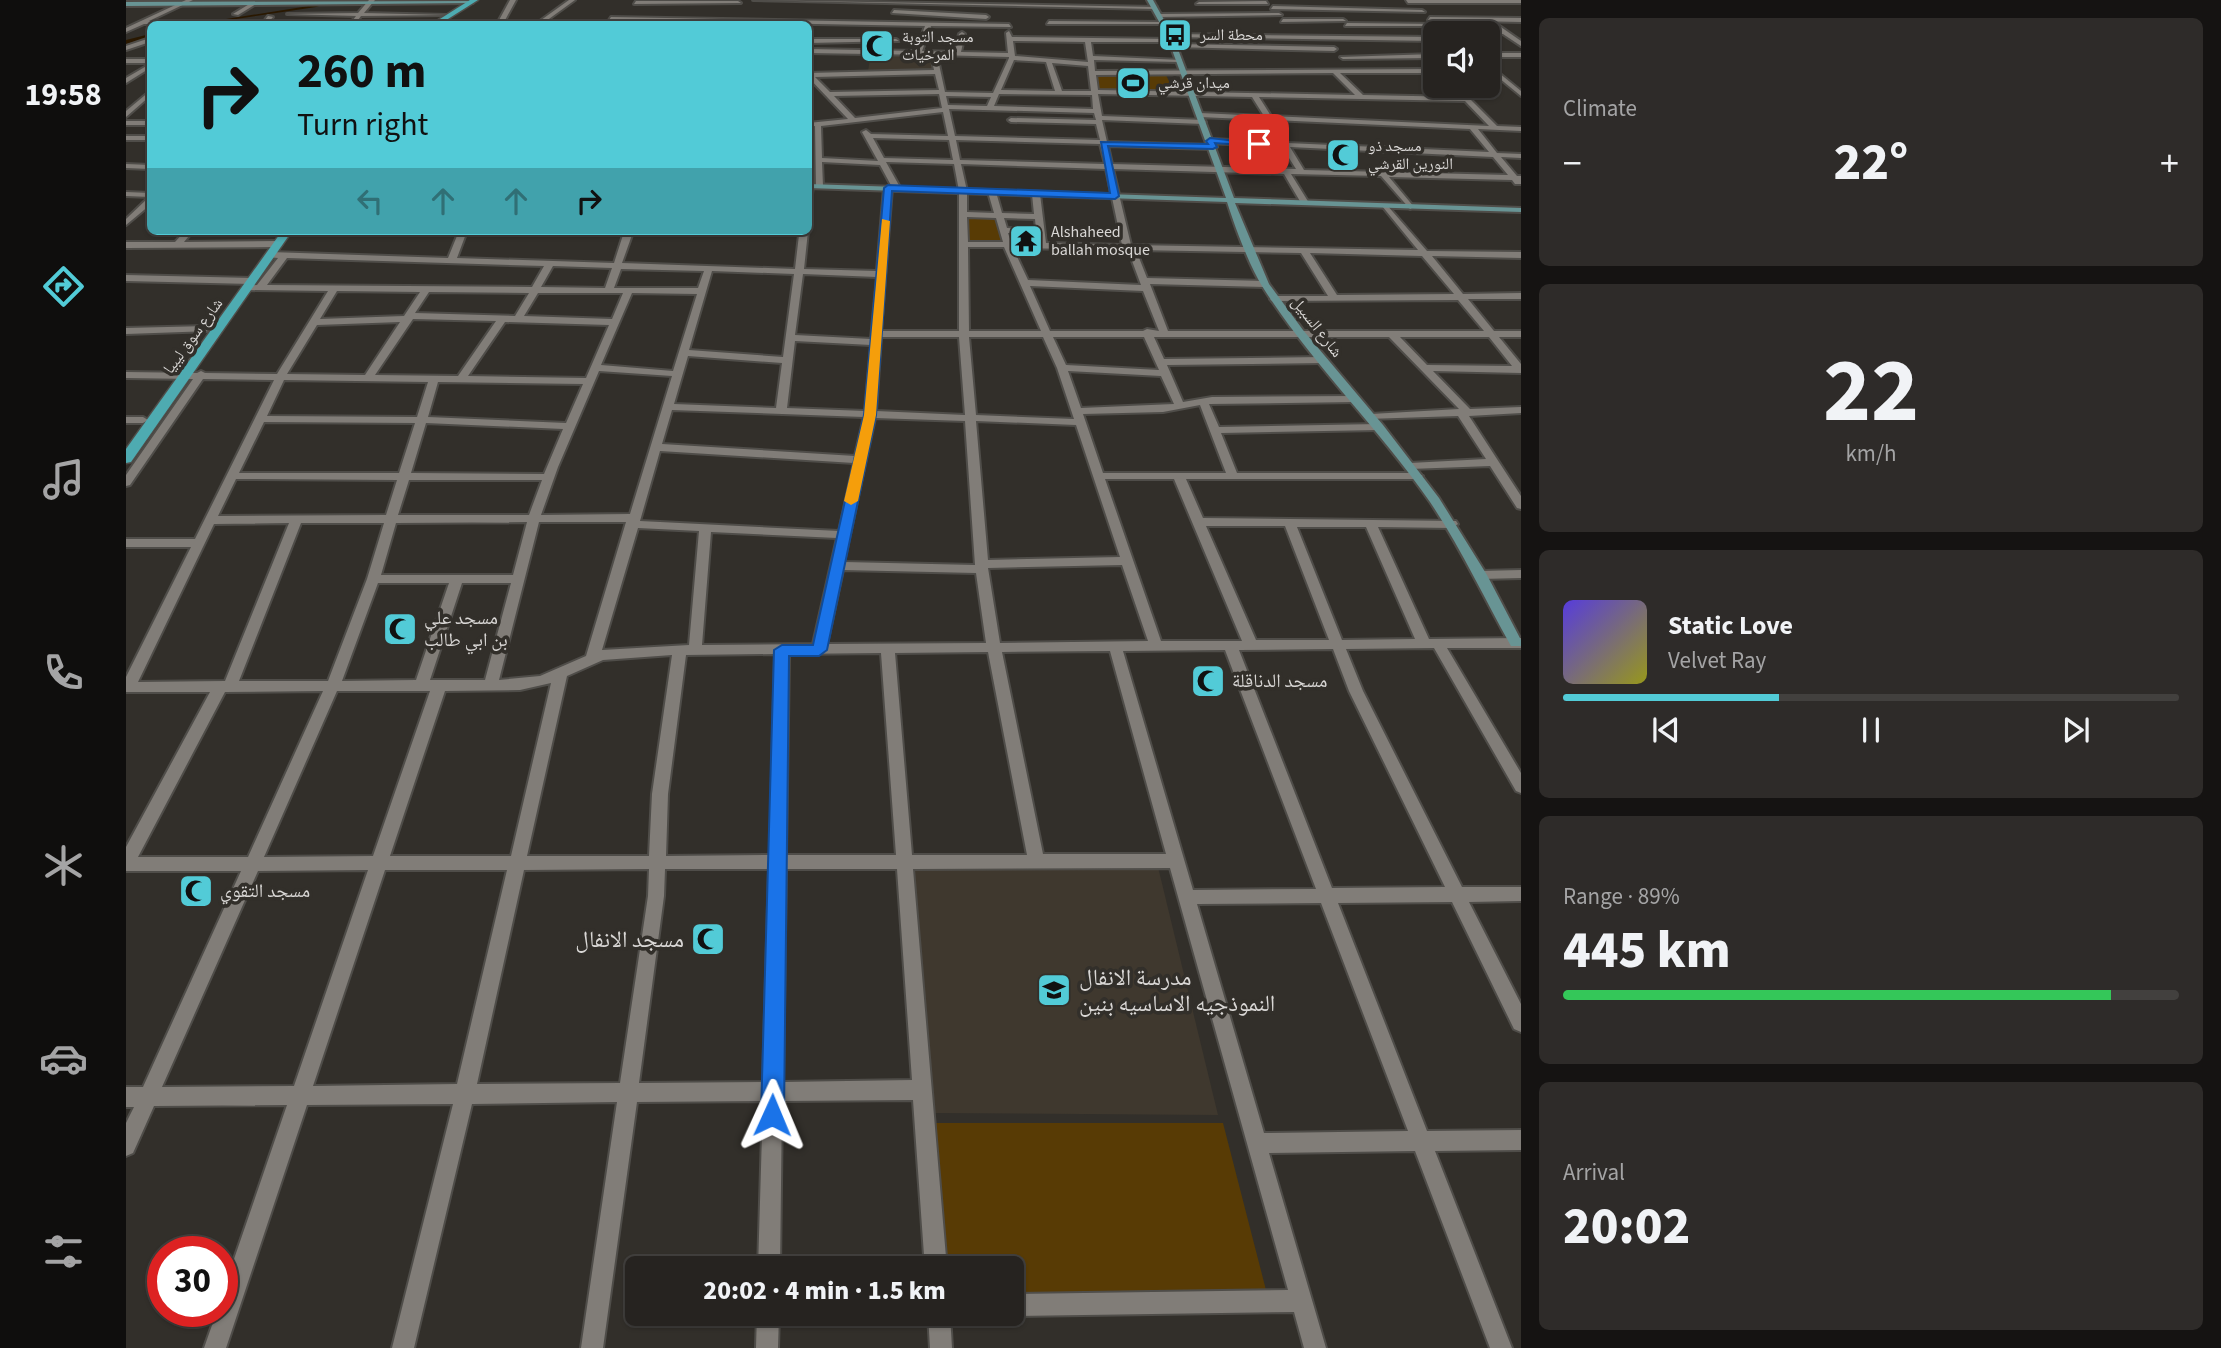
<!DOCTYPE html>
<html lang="en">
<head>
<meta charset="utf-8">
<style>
	:root { --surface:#262320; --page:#2e2b29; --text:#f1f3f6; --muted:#a4a4a5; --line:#42403e; --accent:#52cbd7 }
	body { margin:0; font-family:"Source Sans 3","Noto Naskh Arabic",sans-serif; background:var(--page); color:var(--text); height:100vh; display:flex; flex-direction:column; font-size:26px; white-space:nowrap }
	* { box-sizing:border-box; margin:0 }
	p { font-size:23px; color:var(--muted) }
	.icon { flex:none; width:38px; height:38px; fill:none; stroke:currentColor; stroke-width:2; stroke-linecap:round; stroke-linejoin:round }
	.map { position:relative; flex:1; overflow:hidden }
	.sheet { display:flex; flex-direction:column; gap:18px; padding:18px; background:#151312; width:700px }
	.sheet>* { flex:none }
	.hud { position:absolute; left:21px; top:21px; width:665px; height:214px; border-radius:10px; box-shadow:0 2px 5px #0004,0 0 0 2px var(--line); background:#52cbd7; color:#111; overflow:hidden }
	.controls { position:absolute; left:1297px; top:21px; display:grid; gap:14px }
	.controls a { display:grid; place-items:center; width:77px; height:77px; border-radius:10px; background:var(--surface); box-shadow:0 2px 5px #0004,0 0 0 2px var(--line); font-size:35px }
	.speed { position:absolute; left:21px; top:1236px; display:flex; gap:14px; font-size:35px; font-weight:700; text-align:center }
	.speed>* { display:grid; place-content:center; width:91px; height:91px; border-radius:50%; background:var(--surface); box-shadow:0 2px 5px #0004,0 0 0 2px var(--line); line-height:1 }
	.speed .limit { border:10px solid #d22; background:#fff; color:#111 }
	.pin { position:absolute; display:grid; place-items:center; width:60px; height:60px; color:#fff; margin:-30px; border-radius:14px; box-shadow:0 4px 10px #0006 }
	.me { position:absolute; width:77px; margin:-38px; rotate:1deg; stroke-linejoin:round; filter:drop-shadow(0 0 5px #0008) }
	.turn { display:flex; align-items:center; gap:24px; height:147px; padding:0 35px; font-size:32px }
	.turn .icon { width:91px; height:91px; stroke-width:2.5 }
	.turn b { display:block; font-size:49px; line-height:60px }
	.lanes { display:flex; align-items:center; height:66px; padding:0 35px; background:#0003; justify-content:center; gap:35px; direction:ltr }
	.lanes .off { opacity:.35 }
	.big { font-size:52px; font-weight:800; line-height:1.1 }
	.sheet .widget { flex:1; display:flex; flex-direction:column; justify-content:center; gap:10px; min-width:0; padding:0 24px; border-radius:10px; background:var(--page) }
	.sheet .dial { align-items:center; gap:0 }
	.dial b { font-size:91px; line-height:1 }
	.song { display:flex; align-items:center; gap:21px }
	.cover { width:84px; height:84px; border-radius:10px; background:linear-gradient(135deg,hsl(250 70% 55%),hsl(60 70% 35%)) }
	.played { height:7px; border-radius:4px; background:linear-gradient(90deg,var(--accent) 35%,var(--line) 35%) }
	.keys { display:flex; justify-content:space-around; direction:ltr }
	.heat { display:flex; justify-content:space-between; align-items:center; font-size:38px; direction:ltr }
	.charge { height:10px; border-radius:5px; background:linear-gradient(90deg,#34c759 89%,var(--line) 0) }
	.trip { position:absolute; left:499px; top:1256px; width:399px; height:70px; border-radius:10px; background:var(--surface); box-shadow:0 2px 5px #0004,0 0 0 2px var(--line); font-weight:800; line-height:70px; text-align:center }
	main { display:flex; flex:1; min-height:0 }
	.tab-bar { display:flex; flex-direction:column; width:126px; justify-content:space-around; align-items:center; background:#0f0e0d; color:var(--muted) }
	.tab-bar .icon { width:49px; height:49px }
	.tab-bar .current { color:var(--accent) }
	.tab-bar b { font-size:32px; color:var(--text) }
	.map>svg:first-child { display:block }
	.built { fill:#3f382e }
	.green { fill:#583b05 }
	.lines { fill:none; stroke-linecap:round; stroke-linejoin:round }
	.canal { fill:#2a1800; fill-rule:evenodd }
	.street-casing { stroke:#4f4d49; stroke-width:4 }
	.secondary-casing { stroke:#4f4d49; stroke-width:4 }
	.primary-casing { stroke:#4f4d49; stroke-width:3 }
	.street { fill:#817d78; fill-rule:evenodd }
	.secondary { fill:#689494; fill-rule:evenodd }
	.primary { fill:#4eabb1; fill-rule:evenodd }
	.route { fill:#1a73e8; stroke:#114b97; stroke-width:2 }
	.slow { fill:#f59e0b }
	.labels { text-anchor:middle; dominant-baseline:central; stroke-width:7; stroke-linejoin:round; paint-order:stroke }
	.far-poi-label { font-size:16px; fill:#d9d7d5; stroke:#322f2a; text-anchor:start }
	.far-street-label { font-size:16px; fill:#d9d7d5; stroke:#322f2a }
	.poi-label { font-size:19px; fill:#d9d7d5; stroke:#322f2a; text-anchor:start }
	.near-poi-label { font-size:23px; fill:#d9d7d5; stroke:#322f2a; text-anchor:end }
</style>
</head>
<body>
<main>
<nav class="tab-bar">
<b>19:58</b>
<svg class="icon current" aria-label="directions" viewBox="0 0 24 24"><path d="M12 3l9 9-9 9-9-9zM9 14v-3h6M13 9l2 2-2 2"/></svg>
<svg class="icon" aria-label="music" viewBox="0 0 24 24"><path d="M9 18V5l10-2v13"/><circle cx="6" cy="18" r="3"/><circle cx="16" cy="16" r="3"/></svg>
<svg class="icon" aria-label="phone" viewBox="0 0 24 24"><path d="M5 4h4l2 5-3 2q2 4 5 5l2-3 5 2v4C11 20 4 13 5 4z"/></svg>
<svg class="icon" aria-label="climate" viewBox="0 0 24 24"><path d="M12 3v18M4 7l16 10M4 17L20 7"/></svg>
<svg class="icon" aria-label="car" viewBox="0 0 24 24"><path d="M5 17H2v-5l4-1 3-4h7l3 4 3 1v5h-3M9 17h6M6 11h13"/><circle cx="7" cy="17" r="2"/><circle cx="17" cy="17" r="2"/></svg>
<svg class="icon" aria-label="filters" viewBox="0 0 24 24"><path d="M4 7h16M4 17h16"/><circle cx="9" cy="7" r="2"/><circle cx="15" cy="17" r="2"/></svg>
</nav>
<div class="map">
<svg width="1395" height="1348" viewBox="0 0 1395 1348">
	<rect width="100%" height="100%" fill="#322f2a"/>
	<g class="built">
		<path d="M745 53 804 54 807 70 742 71Z"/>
		<path d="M784 865 1032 867 1092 1115 805 1113Z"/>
	</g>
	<g class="green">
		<path d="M968 74 1040 75 1048 92 971 90Z"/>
		<path d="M843 217 870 218 878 244 843 243Z"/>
		<path d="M807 1123H1097L1140 1290 886 1293V1269H820Z"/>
	</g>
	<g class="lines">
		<g class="canal">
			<path d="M204 0H211L190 7 77 24H69L189 5Z"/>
			<path d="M24 34V37L0 44V40Z"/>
		</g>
		<g class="street-casing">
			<g id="street">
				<path d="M60 0H67L23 21 68 22 70 24H18L0 32V28Z"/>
				<path d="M243 0H249L238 13 322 15 235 16 229 24H224L230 16 161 14 232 13Z"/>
				<path d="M384 0H390L378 22 411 23 443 0H449L416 24 304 23 372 22Z"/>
				<path d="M627 0 1031 7 1028 9Z"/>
				<path d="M1280 0H1395V3H1282Z"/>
				<path d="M510 1H612L615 3 508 4Z"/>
				<path d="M1140 1 1142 4H1070L1073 2Z"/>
				<path d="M125 3 130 4 112 15 107 14Z"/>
				<path d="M1147 6 1296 10 1299 12 1145 9Z"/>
				<path d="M768 10 860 15 863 17 860 19 766 13Z"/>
				<path d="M1034 14 1153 13 1156 15 1032 17Z"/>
				<path d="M142 16 147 17 141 24H136Z"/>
				<path d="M485 17 883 24 885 27 805 26 796 51 829 52 833 34 836 32 839 34 835 52 882 53 880 33 883 31 886 37 1046 39 1048 42H965L967 56 1055 60 1052 62 968 60 969 71 1309 69V73H1214L1237 95 1335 97 1325 86H1331L1371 126 1395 127V131L1352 129 1371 153 1395 154V158L1375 157 1391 176H1395V184H1389L1386 180 1263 177 1288 207 1284 209 1255 176 1165 174 1183 203 1179 205 1175 203 1158 174 987 169 1005 245 1292 250 1256 206 1260 204 1301 251 1395 252V258L1306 256 1337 294 1395 293V299H1342L1368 331H1395V337H1373L1395 364V373L1307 371 1344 409 1395 407V413L1343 416 1395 496V509L1391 508 1364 466 1284 469 1278 466 1284 463 1360 459 1332 416 1241 419 1240 417 1245 414 1333 409 1263 337H1028L1038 359 1197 357 1202 360 1197 363 1041 365 1057 402 1086 397 1229 396 1234 399 1229 402 1083 404 1093 427 1253 424 1258 427 1253 430 1095 433 1111 473H1291L1297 476 1291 479H1060L1077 518 1330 521 1332 524 1326 528 1252 527 1303 639 1395 638V648H1321L1395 773V793L1390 791 1308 648 1220 649 1237 691 1336 887H1395V901L1343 902 1395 1004V1032L1388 1029 1326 902 1212 903 1301 1131 1395 1130V1150L1309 1151 1386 1348H1364L1289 1151 1143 1153 1200 1348H1178L1168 1312 886 1316 882 1314H886V1294L1162 1290 1044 868 787 869 821 1269H799L787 1100 656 1101 654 1269H632L637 1101 511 1102 477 1348H455L491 1102 346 1104 288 1348H266L327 1104 181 1105 100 1348H78L91 1311H96V1294L161 1105 28 1106 7 1153 0 1156V1123L8 1107H0V1087H17L115 871H0V847L84 692H0V677L65 547H0V539H69L148 380 77 379 4 485 0 486V475L67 379 0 378V372L71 373 75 371 79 373 151 374 202 291 118 290V286L131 285 152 258 141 257 140 255 144 252 322 258 333 231H341L331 258 488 263 497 235H402L398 233 400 231H682L678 269 751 271 758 188 762 186 766 188 755 331H833V191L828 164 760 162 775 189 771 191 767 189 754 165 696 162 697 186 690 188 689 126 682 127V123L722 119 682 77V73L808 70 805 55 682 53V49L790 51 799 26 483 20ZM887 41 959 42 962 62 889 56ZM811 55 883 57V58L867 93 819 92ZM888 60 920 62 929 91 875 90ZM926 63 962 66 965 91H936ZM1207 73 1229 95 972 90 970 75ZM809 74 813 90 704 92 689 77ZM813 94 816 108 729 118 708 96ZM873 94 966 95 967 109 868 106ZM972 94 1126 97 1138 116 1074 113 1071 115 1074 117 1140 120 1154 142 1084 139 1080 141 1084 143 1156 147 1170 169 986 164 982 146 1087 149 1091 147 1087 145 981 142 976 120 1077 124 1080 122 1077 120 976 116ZM820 96 865 97 861 106 822 105ZM1133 97 1339 101 1363 126 1145 116ZM823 109 968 113 970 120 885 118 882 120 885 122 970 124 974 140 829 136ZM817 112 822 136 745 134 740 130 736 132 752 161 696 158 695 126ZM1147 120 1344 129 1363 152 1161 143ZM747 138 823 140 827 160 758 158ZM830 140 974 144 979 164 834 160ZM1164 147 1367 157 1382 175 1178 170ZM835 164 980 169 996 245 920 243 914 194 910 192 906 194 908 214 876 213 870 192 866 190 862 192 868 213 841 212V191ZM841 217 870 218 877 242H842ZM878 218 909 219 910 229 881 228ZM882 233 910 234 911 243 885 242ZM506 235H673L669 269 496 263ZM842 247H878L915 331H843ZM887 248 1002 250 1015 285 902 280ZM1010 250 1175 253 1202 296H1149L1144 299 1146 301 1332 300 1358 331H1042L1024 284 1139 287 1143 284 1139 281 1021 278ZM1184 253 1296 256 1328 294 1211 295ZM161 258 418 266 406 287 141 285ZM427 266 486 268 479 288 415 287ZM495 269 578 271 572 288H488ZM586 271 668 274 657 357 563 350ZM677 274 751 277 745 339 669 335ZM904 286 1017 291 1033 331 1021 329 1017 331H924ZM211 291 294 292 278 316 194 319ZM303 292 403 293 389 316 289 313ZM412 293H497L486 319 398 316ZM506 293 571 294 547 371 475 365ZM287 319 370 321 332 376 249 375ZM274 322 239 375 161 374 191 325ZM379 322 483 325 460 378 342 376ZM755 337H833L839 415 750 411ZM843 337H917L931 368 948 419 850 415ZM927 337H1018L1033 370 940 365ZM1274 337H1363L1386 366 1301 365ZM669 341 745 345 739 411 661 408ZM562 356 656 363 650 408 548 404ZM473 371 546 376 504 514 415 515 432 467ZM942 371 1035 376 1048 404 955 408ZM158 380 302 382 291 417 141 416ZM312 382 457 384 440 423 302 417ZM1074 405 1100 473H977L957 414 1037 412ZM546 410 738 417 729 456 536 444ZM749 418 839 421 849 565 718 562ZM850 421 950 425 994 557 862 560ZM138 422 289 423 273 473H113ZM300 423 437 429 418 474 285 473ZM534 451 728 463 713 531 514 521ZM110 479 271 480 260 515 92 516ZM979 479H1048L1116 641H1035ZM283 480H416L403 515H272ZM401 522 387 575H255L270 523ZM413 522H500L460 656 414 676 373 680ZM163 523 99 681 12 682 88 524ZM175 523H258L241 579 202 681H113ZM1080 526H1159L1203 640H1130ZM1171 527H1240L1289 639 1216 640ZM512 528 573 531 563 645 476 650ZM585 532 711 538 687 644 576 645ZM996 565 1022 641 874 643 862 568ZM717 570 850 573 860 643 701 644ZM252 583H323L290 680 216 681ZM336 583H385L359 680H304ZM1207 649 1223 691 1319 887 1206 888 1113 650ZM1099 650 1190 889 1067 890 997 651ZM984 651 1040 854H917L876 652ZM862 652 901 855H786L769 653ZM755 653 770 855H660L663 654ZM649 654 644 855 540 856 542 794 560 655ZM546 655 526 794 523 856H401L441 676 477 660ZM425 683 385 856H264L319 691 394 690ZM197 691 122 857H12L99 692ZM211 691H304L247 856 138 857ZM523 869 522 896 494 1083 351 1084 398 870ZM539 869H643L637 1082 513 1083 538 896ZM660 869H771L786 1080 657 1082ZM242 870 168 1086 36 1087 132 871ZM259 870H381L331 1084 187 1086ZM1195 903 1282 1131 1138 1133 1071 904Z"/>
				<path d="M1304 17 1395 18V22L1302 20Z"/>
				<path d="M1157 19H1217L1220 21 1155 22Z"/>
				<path d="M923 21 1038 22 1041 24H921Z"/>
				<path d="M1221 23 1312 24 1315 26H1219Z"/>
				<path d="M1372 25 1395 41V46L1377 34 1315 31 1373 30 1369 27Z"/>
				<path d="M1044 34 1309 37V41L1042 37Z"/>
				<path d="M24 38V42L0 50V46Z"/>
				<path d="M682 39H770L773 41 682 43Z"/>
				<path d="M1048 44 1208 47 1211 49 1208 51 1046 47Z"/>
				<rect x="1362" y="53" width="33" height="4"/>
				<path d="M1309 54V58L1217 59 1214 57Z"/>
				<rect x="0" y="59" width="24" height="4"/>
				<path d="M24 64V68L0 83V78Z"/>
				<path d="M1362 64 1395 91V96L1362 69Z"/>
				<path d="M24 91V96L0 117V111Z"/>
				<rect x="0" y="121" width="24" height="4"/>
				<rect x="0" y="136" width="24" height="4"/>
				<path d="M0 164 24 165V169L0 168Z"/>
				<path d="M682 184 687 186 686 194 682 196Z"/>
				<path d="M0 192 24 193V197L0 196Z"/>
				<path d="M21 199H24V205L0 225V219Z"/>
				<path d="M59 231H67L58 242 152 241 156 244 152 247 0 248V242H49Z"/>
				<path d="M0 275 126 278 130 281 126 284 0 281Z"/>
				<path d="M82 326 85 327V331L0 334V328Z"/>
				<path d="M0 417H17L22 420 17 423H0Z"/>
				<path d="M1395 570V578L1355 579 1349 575 1355 571Z"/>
				<path d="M631 1314H653L652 1348H630Z"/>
				<path d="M802 1314H824L826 1348H804Z"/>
			</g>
		</g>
		<g class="secondary-casing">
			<g id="secondary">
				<path d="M1021 0H1027L1047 36 1108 198 1395 208V212L1109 203 1143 284 1177 330 1257 425 1313 498 1361 575 1395 640V646H1385C1358 598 1335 548 1304 502 1252 427 1185 363 1136 286 1123 265 1109 227 1101 202L682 188V184L1100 198 1041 36Z"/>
				<path d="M0 2 344 1 347 3 0 6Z"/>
			</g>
		</g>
		<g class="primary-casing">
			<g id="primary">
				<path d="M344 0H352L314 24H306Z"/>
				<path d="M156 231H166L5 462 0 463V449Z"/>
			</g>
		</g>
		<use href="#street" class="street"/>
		<use href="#secondary" class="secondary"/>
		<use href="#primary" class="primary"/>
	</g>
	<path class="route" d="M1084 138 1137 144 1133 146 1089 143 1091 147 1087 149 982 146 993 196 989 199 766 191 750 415 701 650 693 656H663L658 1115 654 1123 646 1126 639 1123 635 1115 648 650 656 645H687L738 415 758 188 762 185 984 193 975 142 1082 144 1080 141Z"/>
	<path class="slow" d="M756 219 764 221 750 415 732 501 725 505 718 501 738 415Z"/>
	<defs>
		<g id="bus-square" transform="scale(1.75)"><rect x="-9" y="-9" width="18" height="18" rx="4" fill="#52cbd7" stroke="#322f2a"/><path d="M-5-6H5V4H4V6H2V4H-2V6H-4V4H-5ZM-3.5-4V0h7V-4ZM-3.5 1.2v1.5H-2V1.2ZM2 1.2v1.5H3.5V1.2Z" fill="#111"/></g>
		<g id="mosque-square" transform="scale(1.75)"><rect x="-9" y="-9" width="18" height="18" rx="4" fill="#52cbd7" stroke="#322f2a"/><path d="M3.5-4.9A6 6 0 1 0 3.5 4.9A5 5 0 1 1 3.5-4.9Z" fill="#111"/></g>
		<g id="stadium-square" transform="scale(1.75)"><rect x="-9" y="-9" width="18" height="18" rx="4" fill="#52cbd7" stroke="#322f2a"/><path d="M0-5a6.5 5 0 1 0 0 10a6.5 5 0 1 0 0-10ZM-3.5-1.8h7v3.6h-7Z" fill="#111"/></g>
		<g id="temple-square" transform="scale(1.75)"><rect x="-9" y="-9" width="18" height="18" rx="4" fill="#52cbd7" stroke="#322f2a"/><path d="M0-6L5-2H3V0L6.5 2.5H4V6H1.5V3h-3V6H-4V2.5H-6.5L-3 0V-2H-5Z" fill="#111"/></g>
		<g id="school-square" transform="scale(1.75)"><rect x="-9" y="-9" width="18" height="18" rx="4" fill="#52cbd7" stroke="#322f2a"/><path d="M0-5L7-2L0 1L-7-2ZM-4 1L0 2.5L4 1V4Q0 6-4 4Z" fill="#111"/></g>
	</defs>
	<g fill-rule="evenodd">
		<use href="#bus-square" x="1049" y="35"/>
		<use href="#mosque-square" x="751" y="46"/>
		<use href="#stadium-square" x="1007" y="83"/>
		<use href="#mosque-square" x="1217" y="155"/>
		<use href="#temple-square" x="900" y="241"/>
		<use href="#mosque-square" x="274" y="629"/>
		<use href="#mosque-square" x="1082" y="681"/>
		<use href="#mosque-square" x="70" y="891"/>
		<use href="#mosque-square" x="582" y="939"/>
		<use href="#school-square" x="928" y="990"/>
	</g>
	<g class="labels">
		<g class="far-poi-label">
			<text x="1074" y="35">محطة السر</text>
			<text x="776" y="37">مسجد التوبة<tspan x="776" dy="18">المرخيات</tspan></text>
			<text x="1032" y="83">ميدان قرشي</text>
			<text x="1242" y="146">مسجد ذو<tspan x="1242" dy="18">النورين القرشي</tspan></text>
			<text x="925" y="232">Alshaheed<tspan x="925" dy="18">ballah mosque</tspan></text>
		</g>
		<g class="far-street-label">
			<text transform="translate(1191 327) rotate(52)">شارع السبيل</text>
			<text transform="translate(67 336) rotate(-54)">شارع سوق ليبيا</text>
		</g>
		<g class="poi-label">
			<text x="298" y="618">مسجد علي<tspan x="298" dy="22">بن ابي طالب</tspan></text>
			<text x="1106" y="681">مسجد الدناقلة</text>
			<text x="94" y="891">مسجد التقوي</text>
		</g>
		<g class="near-poi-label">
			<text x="558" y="939">مسجد الانفال</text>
			<text x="953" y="977" text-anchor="start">مدرسة الانفال<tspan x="953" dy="26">النموذجيه الاساسيه بنين</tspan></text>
		</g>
	</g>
</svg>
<div class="controls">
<a><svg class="icon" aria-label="sound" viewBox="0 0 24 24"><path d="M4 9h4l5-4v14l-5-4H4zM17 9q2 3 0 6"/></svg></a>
</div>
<div class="speed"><div class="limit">30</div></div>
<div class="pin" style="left:1133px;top:144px;background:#d93025"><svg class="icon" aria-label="arrive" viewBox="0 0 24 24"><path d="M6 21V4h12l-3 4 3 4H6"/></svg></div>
<svg class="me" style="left:646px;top:1115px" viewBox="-20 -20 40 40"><path d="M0-17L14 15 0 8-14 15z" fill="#1a73e8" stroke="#fff" stroke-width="4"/></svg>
<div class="trip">20:02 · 4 min · 1.5 km</div>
<div class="hud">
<div class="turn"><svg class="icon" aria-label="right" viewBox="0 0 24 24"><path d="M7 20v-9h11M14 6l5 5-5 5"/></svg><div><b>260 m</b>Turn right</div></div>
<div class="lanes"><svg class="icon off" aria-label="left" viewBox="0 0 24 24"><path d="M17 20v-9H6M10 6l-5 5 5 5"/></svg><svg class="icon off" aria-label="ahead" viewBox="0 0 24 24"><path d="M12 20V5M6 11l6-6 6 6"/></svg><svg class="icon off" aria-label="ahead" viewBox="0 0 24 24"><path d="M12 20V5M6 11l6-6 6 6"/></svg><svg class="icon" aria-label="right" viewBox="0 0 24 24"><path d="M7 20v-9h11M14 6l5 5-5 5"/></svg></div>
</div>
</div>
<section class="sheet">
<div class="widget"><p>Climate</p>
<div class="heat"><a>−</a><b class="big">22°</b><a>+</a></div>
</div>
<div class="widget dial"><b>22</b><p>km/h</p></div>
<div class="widget">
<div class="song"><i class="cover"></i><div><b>Static Love</b><p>Velvet Ray</p></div></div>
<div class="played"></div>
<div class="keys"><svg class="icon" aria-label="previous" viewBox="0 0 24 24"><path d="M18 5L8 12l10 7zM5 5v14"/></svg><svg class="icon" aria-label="pause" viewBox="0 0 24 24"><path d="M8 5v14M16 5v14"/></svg><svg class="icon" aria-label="next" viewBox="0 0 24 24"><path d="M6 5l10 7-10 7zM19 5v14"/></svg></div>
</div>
<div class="widget"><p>Range · 89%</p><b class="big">445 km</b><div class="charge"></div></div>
<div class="widget"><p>Arrival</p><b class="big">20:02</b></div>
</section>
</main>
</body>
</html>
